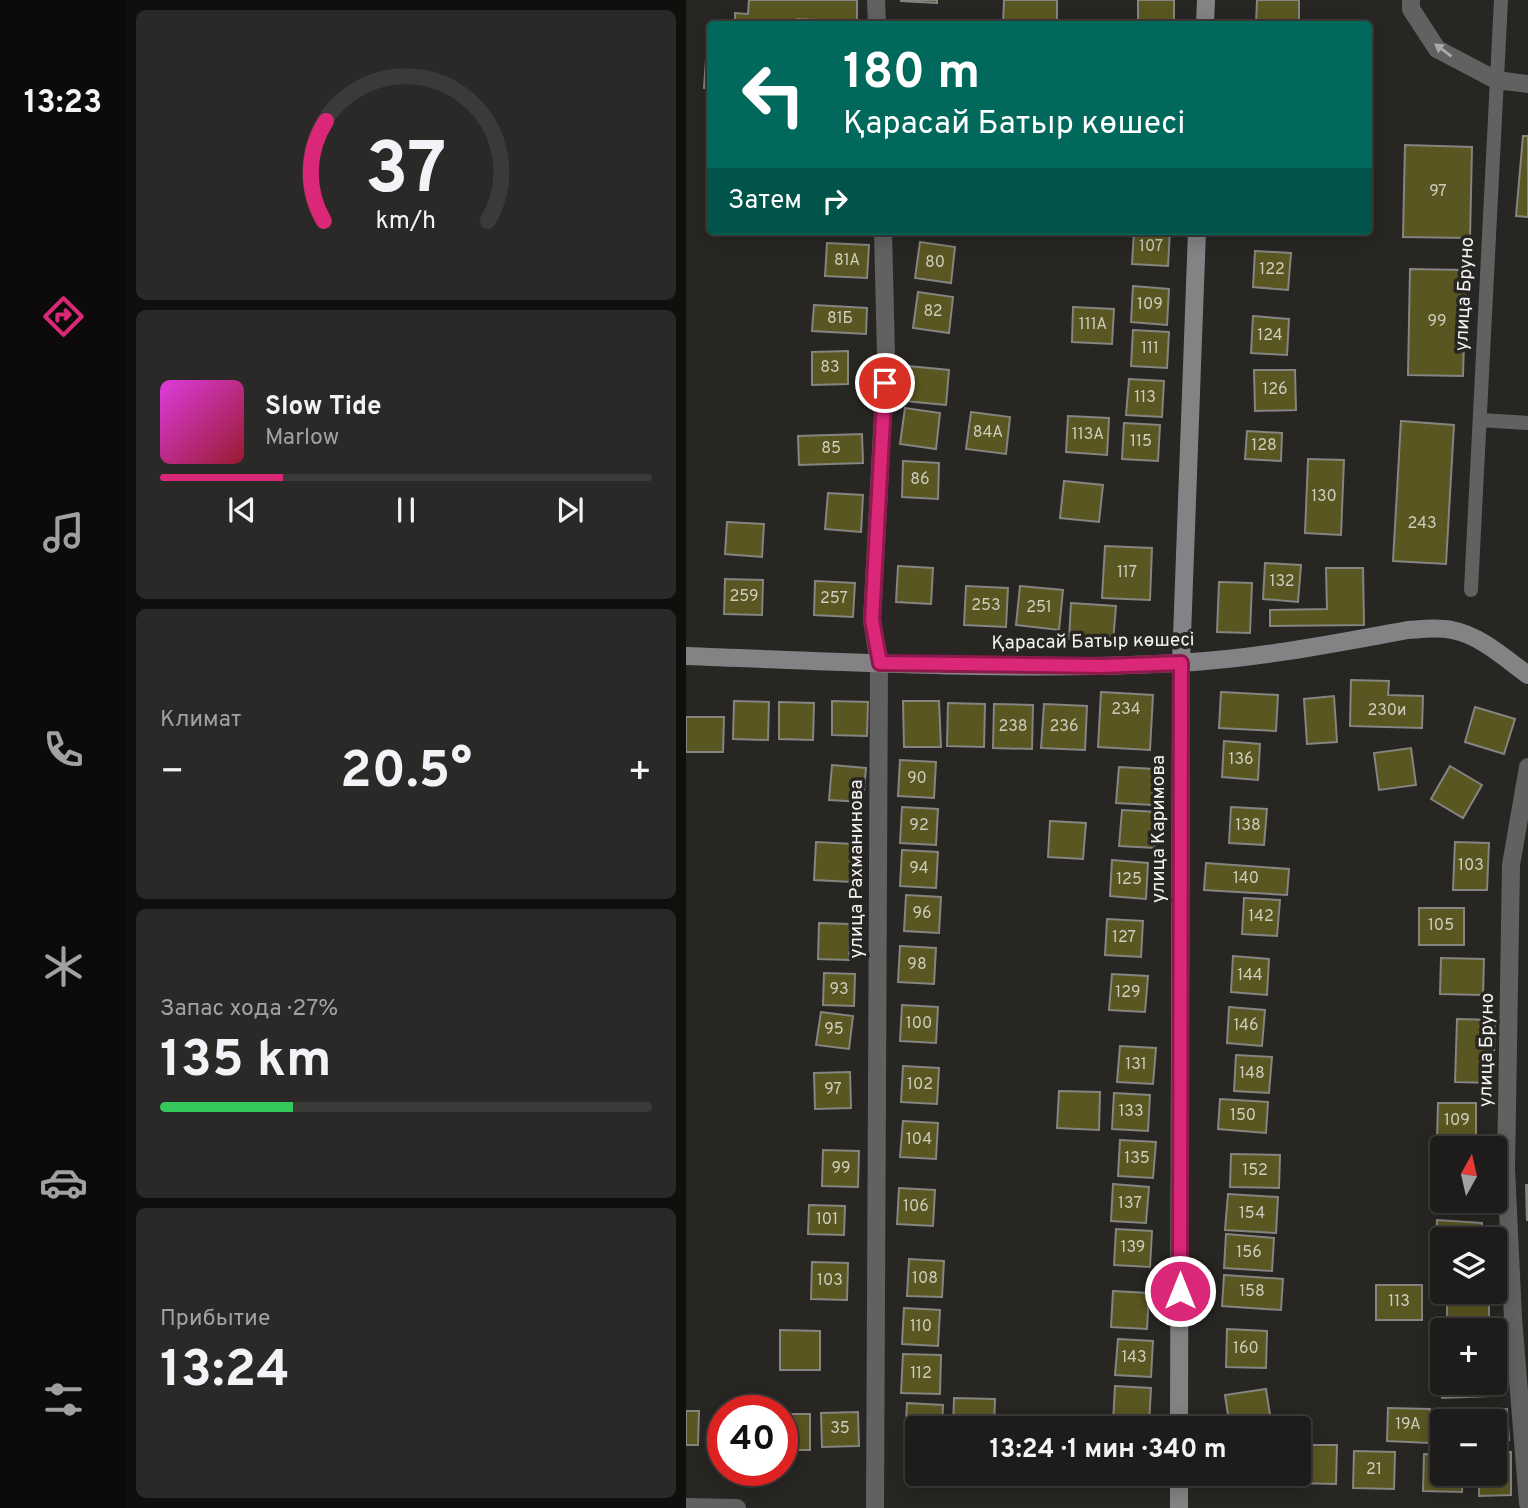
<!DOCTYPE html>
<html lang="ru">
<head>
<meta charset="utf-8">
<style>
	:root { --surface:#1d1c1a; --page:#2a2927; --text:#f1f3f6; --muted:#a0a1a2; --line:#3b3a39; --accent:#db2777 }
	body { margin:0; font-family:Overpass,sans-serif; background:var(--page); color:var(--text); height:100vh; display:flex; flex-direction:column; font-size:26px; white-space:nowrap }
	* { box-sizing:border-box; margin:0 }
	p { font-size:23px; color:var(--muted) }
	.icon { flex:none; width:38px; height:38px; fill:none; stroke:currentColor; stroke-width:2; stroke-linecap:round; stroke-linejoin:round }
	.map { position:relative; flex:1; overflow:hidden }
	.drawer { display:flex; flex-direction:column; gap:10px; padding:10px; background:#100f0e; width:560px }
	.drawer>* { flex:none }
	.hud { position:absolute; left:21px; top:21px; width:665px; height:214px; border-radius:7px; box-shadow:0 4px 18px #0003,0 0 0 2px var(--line); background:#00695c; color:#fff; overflow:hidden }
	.needle { width:46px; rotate:8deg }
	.buttons { position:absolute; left:744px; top:1136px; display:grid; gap:14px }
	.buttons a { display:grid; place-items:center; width:77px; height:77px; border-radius:7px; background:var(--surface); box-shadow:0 4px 18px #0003,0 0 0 2px var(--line); font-size:35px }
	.speed { position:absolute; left:21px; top:1395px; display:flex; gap:14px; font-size:35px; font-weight:700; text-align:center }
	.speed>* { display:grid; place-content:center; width:91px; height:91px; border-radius:50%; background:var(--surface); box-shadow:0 4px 18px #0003,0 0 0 2px var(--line); line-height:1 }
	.speed .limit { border:10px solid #d22; background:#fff; color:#111 }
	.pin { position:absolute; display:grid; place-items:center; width:60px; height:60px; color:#fff; margin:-30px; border:4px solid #fff; border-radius:50%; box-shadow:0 2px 7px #0007 }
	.me { position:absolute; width:77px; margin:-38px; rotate:0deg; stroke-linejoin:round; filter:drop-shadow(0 0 5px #0008) }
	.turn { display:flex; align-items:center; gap:24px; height:147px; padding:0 21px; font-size:32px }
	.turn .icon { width:91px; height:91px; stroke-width:2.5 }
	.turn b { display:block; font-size:49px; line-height:60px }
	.then { display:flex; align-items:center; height:66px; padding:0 21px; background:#0003; gap:14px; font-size:26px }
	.big { font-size:52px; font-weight:700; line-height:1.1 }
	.drawer .tile { flex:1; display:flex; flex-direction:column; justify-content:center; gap:10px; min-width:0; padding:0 24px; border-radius:10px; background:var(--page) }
	.drawer .dial { align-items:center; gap:0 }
	.dial svg { height:182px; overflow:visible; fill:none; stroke:var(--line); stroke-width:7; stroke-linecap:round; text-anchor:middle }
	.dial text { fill:var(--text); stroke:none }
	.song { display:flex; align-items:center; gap:21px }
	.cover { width:84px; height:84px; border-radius:10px; background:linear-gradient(135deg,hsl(300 70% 55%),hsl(350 70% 35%)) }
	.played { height:7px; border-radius:4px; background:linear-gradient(90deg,var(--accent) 25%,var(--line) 25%) }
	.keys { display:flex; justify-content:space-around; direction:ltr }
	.heat { display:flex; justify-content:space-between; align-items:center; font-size:38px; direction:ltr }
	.charge { height:10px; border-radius:5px; background:linear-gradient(90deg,#34c759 27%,var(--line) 0) }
	.trip { position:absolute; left:219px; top:1416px; width:406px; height:70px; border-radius:7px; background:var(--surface); box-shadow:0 4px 18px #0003,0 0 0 2px var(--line); font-weight:700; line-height:70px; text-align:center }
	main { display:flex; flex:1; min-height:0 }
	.menu { display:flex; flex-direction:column; width:126px; justify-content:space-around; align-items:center; background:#0c0b0a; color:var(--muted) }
	.menu .icon { width:49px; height:49px }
	.menu .on { color:var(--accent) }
	.menu b { font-size:32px; color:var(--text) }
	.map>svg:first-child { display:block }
	.building { fill:#5a5621; stroke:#848480; stroke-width:2 }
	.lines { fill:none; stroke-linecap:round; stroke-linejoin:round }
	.lane { stroke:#626162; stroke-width:14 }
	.street { stroke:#626162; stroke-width:18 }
	.secondary { stroke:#848284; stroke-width:18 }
	.oneway { fill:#aaa }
	.route-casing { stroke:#8e194d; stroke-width:18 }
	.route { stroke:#db2777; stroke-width:12 }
	.labels { text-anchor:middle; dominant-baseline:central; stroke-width:7; stroke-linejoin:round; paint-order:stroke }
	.number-label { font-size:16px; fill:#cdccbd }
	.street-label { font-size:19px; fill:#f3f3f1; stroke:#272623 }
</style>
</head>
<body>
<main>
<nav class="menu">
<b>13:23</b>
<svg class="icon on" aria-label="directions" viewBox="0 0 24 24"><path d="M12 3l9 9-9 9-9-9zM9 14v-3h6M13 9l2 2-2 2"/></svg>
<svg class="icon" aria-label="music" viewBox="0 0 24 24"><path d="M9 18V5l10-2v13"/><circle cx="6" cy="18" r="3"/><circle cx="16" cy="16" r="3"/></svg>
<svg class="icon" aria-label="phone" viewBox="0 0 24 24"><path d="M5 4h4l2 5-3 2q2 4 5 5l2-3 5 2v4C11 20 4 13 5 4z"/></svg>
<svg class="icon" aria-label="climate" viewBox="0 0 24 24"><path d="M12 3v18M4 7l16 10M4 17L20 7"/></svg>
<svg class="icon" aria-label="car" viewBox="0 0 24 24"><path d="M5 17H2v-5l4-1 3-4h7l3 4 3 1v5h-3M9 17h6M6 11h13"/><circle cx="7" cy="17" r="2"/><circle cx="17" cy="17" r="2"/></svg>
<svg class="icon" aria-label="filters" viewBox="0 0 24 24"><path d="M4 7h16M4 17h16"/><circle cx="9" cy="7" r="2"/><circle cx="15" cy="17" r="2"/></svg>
</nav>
<section class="drawer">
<div class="tile dial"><svg viewBox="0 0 100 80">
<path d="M14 69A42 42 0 1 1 86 69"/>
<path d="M14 69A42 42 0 0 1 15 25" stroke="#db2777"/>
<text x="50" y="56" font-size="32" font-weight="700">37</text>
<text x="50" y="72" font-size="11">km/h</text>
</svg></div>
<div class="tile">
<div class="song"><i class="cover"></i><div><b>Slow Tide</b><p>Marlow</p></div></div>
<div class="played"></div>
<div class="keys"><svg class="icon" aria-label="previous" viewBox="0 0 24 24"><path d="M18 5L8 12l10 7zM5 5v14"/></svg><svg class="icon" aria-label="pause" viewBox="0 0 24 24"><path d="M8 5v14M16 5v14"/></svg><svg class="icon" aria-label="next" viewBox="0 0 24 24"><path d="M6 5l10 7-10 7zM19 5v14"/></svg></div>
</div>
<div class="tile"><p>Климат</p>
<div class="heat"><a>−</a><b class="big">20.5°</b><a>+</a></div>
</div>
<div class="tile"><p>Запас хода · 27%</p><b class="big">135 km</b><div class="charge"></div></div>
<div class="tile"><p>Прибытие</p><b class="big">13:24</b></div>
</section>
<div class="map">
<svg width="842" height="1508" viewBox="0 0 842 1508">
	<rect width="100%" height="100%" fill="#272623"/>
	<g class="building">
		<path d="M63 0H171V22L111 19V24H49V13L62 14Z"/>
		<path d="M215 0H251V3L215 1Z"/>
		<path d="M318 0H371V24H317Z"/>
		<path d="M452 0H488V23L452 22Z"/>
		<path d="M571 0H613V24H570Z"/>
		<path d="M20 59H24V89L18 88Z"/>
		<path d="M837 136H842V217L830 216Z"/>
		<path d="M719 145 786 147 784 238 717 237Z"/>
		<path d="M124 231H160V233L124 234Z"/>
		<path d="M448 231H484L482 266 446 264Z"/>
		<path d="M234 242 269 247 265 283 229 278Z"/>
		<path d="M141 243 183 245 181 278 139 276Z"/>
		<path d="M569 251 605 253 602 290 567 287Z"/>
		<path d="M724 269 780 270 777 376 722 375Z"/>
		<path d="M447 286 483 289 481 325 445 322Z"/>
		<path d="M232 292 267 297 263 333 227 328Z"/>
		<path d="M128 305 181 308 180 334 126 331Z"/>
		<path d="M387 307 428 309 426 344 386 342Z"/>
		<path d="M567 316 603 319 601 355 565 353Z"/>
		<path d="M447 330 483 332 481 368 445 366Z"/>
		<path d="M162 351V384L126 385V352Z"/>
		<path d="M222 366 263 370 260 405 219 401Z"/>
		<path d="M568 370H609L610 410 569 411Z"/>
		<path d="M443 379 478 381 476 417 440 415Z"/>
		<path d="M219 408 254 413 250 449 214 444Z"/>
		<path d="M285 412 324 417 320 454 280 449Z"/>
		<path d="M382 416 423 418 421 455 380 452Z"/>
		<path d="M715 421 768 425 760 564 707 561Z"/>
		<path d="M438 423 474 425 472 461 436 459Z"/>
		<path d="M561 431 596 433 595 461 559 459Z"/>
		<path d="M176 434 177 463 113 465 112 436Z"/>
		<path d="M622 459 658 460 655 535 619 533Z"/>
		<path d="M217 461 253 463 252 499 216 497Z"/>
		<path d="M378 481 417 485 413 522 374 518Z"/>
		<path d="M142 493 177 495 175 532 139 529Z"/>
		<path d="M41 522 78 524 76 557 39 554Z"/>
		<path d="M419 546 466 548 464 600 416 598Z"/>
		<path d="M579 563 615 565 612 602 577 599Z"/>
		<path d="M212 566 247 568 245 604 210 602Z"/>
		<path d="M640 568H677L678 625 584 626V610L641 609Z"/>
		<path d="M39 579 77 580 76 615 38 614Z"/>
		<path d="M129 581 169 583 167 617 128 615Z"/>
		<path d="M533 582 566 583 564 633 531 632Z"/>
		<path d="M280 586 322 588 320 627 278 625Z"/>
		<path d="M334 586 377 590 373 630 330 625Z"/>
		<path d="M385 603 430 606 427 642 383 639Z"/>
		<path d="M665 680 703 681 702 695 737 696 736 728 664 726Z"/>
		<path d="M415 692 467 695 464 750 412 747Z"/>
		<path d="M535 692 592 695 590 731 533 728Z"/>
		<path d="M648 696 651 742 621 744 618 699Z"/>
		<path d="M48 701 83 702 82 740 47 739Z"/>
		<path d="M146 701 182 702 181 736 146 735Z"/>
		<path d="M217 701H253L255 747H218Z"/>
		<path d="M93 702 128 703 127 740 93 739Z"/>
		<path d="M262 703 299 704 298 747 261 746Z"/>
		<path d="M308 704 347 705 346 749 307 748Z"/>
		<path d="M358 704 401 706 399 750 355 748Z"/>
		<path d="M789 707 829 719 818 754 779 742Z"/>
		<path d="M0 717H38L37 752H0Z"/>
		<path d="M538 741 574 744 572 780 536 777Z"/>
		<path d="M725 748 730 785 693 790 688 753Z"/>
		<path d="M214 760 250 762 248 798 212 796Z"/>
		<path d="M146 765 180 768 177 802 143 800Z"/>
		<path d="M764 766 796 785 777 818 745 799Z"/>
		<path d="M433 767 468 769 466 805 430 803Z"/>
		<path d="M216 807 252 809 250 845 214 843Z"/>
		<path d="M545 807 581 809 578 845 543 843Z"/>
		<path d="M436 810 471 812 469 848 433 846Z"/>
		<path d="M364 821 400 823 397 859 362 857Z"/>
		<path d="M130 842 167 844 166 882 128 880Z"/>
		<path d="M769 842 803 843 801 890H767Z"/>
		<path d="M216 850 252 852 250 888 214 886Z"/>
		<path d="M426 860 462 863 460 899 424 896Z"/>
		<path d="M520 863 603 869 601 895 518 890Z"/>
		<path d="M220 895 255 897 253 933 218 931Z"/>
		<path d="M558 898 594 900 591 936 556 934Z"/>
		<rect x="733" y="908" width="45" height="37"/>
		<path d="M421 919 457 921 455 957 419 955Z"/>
		<path d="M133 923 164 924 163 960 132 959Z"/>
		<path d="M214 946 250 948 248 984 212 982Z"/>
		<path d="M547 956 583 959 581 995 545 992Z"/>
		<path d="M755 958 798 959 797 995 754 994Z"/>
		<path d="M138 973 169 974 168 1006 137 1005Z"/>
		<path d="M426 974 462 976 459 1012 423 1010Z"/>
		<path d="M216 1005 252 1007 250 1043 214 1041Z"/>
		<path d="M543 1007 579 1010 576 1046 541 1043Z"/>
		<path d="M135 1012 167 1016 163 1049 130 1045Z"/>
		<path d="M771 1019 809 1020 807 1083 769 1082Z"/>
		<path d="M434 1046 470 1048 467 1084 431 1082Z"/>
		<path d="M550 1055 586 1057 583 1093 548 1091Z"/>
		<path d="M217 1066 253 1068 251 1104 215 1102Z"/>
		<path d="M164 1072 165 1108 129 1109 128 1073Z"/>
		<path d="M373 1091 414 1092 413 1130 371 1128Z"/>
		<path d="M428 1093 464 1095 462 1131 426 1129Z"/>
		<path d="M534 1099 582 1102 580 1133 532 1129Z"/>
		<path d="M752 1103H790V1141L751 1140Z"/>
		<path d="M217 1121 252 1123 250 1159 214 1157Z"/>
		<path d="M434 1140 470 1142 467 1178 432 1176Z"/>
		<path d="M137 1150 173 1151 172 1187 136 1186Z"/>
		<path d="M545 1154 594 1155 593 1188 544 1187Z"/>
		<rect x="749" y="1161" width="7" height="35"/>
		<path d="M427 1184 463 1187 460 1223 425 1221Z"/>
		<path d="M840 1185H842V1220H841Z"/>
		<path d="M213 1188 249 1190 247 1226 211 1224Z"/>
		<path d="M542 1194 592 1197 590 1233 539 1230Z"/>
		<path d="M123 1205 159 1206 158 1235 122 1234Z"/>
		<path d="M751 1220 796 1223 795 1239H756V1258L749 1257Z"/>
		<path d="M430 1229 466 1231 464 1267 428 1265Z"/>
		<path d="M540 1234 588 1238 586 1271 538 1268Z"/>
		<path d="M223 1259 258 1261 256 1297 221 1296Z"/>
		<path d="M126 1262 162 1263 161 1300 125 1299Z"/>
		<path d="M538 1275 597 1279 595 1310 536 1306Z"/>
		<rect x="690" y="1285" width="46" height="35"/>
		<path d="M427 1291 463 1293 461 1329 425 1327Z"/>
		<path d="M761 1292H803V1322L761 1323Z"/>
		<path d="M218 1308 254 1310 252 1346 216 1344Z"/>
		<path d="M541 1329 581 1331 580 1368 540 1367Z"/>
		<path d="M94 1330 134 1331V1370H94Z"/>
		<path d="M432 1339 467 1341 465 1377 429 1375Z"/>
		<path d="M217 1354 255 1355 254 1394 215 1393Z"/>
		<path d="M754 1361 756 1382H805V1396L756 1398Z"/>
		<path d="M429 1386 465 1388 463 1424 427 1422Z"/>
		<path d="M580 1389 586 1428H544L539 1395Z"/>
		<path d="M268 1398 309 1399 308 1428H267Z"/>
		<path d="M221 1403 257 1405 256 1428H231V1440L219 1439Z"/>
		<path d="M702 1408 744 1409 743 1443 701 1441Z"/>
		<path d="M821 1409 823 1440H808V1421H777V1411Z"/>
		<path d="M0 1411H13L12 1445H0Z"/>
		<path d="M172 1412 173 1446 136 1447 135 1413Z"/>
		<rect x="32" y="1414" width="5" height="35"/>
		<rect x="96" y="1414" width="28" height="36"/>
		<path d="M612 1445H651L650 1484 609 1483V1474H612Z"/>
		<path d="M668 1451 709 1452 708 1489 667 1488Z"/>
		<path d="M808 1452H825V1495L793 1496V1474H808Z"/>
		<path d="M738 1454 756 1455V1474H777L776 1492 737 1491Z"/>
		<path d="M306 1474H346L345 1487 305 1486Z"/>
		<path d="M422 1474H461V1477L421 1475Z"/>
		<path d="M527 1474H565L564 1487 526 1484Z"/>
	</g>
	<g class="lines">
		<g class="lane">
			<path d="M794 420 842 423"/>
			<path d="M785 590 815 0"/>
		</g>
		<g class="street">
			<path d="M190 0 191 24"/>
			<path d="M725 0V9L751 49 810 80 842 84"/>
			<path d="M842 767 825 865 820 1168 827 1318 842 1503"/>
			<path d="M0 1507 51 1508"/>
			<path d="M189 1508 193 663 186 620 200 356 197 231"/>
		</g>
		<g class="secondary">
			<path d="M519 24 520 0"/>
			<path d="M0 656C163 662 328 672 492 663 569 659 646 644 722 630 737 629 752 627 766 630 794 635 820 659 842 675"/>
			<path d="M493 1428 495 663 511 231"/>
			<path d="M493 1508V1474"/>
		</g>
	</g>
	<defs><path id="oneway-solid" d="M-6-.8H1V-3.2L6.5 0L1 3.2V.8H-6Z" transform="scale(1.75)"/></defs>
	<use class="oneway" href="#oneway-solid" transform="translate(757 50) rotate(-143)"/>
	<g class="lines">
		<g class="route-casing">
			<path id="route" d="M199 383 186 620 194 663 416 666 495 663 494 1291"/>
		</g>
		<use href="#route" class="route"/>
	</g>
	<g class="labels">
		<g class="number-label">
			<text x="752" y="192">97</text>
			<text x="465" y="247">107</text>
			<text x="161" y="261">81А</text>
			<text x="249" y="263">80</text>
			<text x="586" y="270">122</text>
			<text x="464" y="305">109</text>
			<text x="247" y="312">82</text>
			<text x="154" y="319">81Б</text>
			<text x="751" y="322">99</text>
			<text x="407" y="325">111А</text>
			<text x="584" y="336">124</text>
			<text x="464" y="349">111</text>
			<text x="144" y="368">83</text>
			<text x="589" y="390">126</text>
			<text x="459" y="398">113</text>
			<text x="302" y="433">84А</text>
			<text x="402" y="435">113А</text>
			<text x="455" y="442">115</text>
			<text x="578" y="446">128</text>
			<text x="145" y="449">85</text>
			<text x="234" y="480">86</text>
			<text x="638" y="497">130</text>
			<text x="736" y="524">243</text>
			<text x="441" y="573">117</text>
			<text x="596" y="582">132</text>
			<text x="58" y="597">259</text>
			<text x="148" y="599">257</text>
			<text x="300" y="606">253</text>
			<text x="353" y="608">251</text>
			<text x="440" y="710">234</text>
			<text x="701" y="711">230и</text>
			<text x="327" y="727">238</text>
			<text x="378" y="727">236</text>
			<text x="555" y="760">136</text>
			<text x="231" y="779">90</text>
			<text x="233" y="826">92</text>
			<text x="562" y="826">138</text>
			<text x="785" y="866">103</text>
			<text x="233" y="869">94</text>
			<text x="560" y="879">140</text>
			<text x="443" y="880">125</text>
			<text x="236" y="914">96</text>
			<text x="575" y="917">142</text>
			<text x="755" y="926">105</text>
			<text x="438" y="938">127</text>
			<text x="231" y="965">98</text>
			<text x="564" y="976">144</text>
			<text x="153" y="990">93</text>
			<text x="442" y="993">129</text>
			<text x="233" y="1024">100</text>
			<text x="560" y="1026">146</text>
			<text x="148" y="1030">95</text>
			<text x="450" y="1065">131</text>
			<text x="566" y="1074">148</text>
			<text x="234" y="1085">102</text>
			<text x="147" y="1090">97</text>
			<text x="445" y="1112">133</text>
			<text x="557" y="1116">150</text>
			<text x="771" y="1121">109</text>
			<text x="233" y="1140">104</text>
			<text x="451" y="1159">135</text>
			<text x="155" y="1169">99</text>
			<text x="569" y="1171">152</text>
			<text x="444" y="1204">137</text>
			<text x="230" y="1207">106</text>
			<text x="566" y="1214">154</text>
			<text x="141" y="1220">101</text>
			<text x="447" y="1248">139</text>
			<text x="563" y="1253">156</text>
			<text x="239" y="1279">108</text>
			<text x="144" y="1281">103</text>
			<text x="566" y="1292">158</text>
			<text x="713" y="1302">113</text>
			<text x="235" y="1327">110</text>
			<text x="560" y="1349">160</text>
			<text x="448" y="1358">143</text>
			<text x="235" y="1374">112</text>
			<text x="722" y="1425">19А</text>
			<text x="154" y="1429">35</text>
			<text x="688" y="1470">21</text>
		</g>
		<g class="street-label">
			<text transform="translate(779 294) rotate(-87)">улица Бруно</text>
			<text transform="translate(407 642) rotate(-1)">Қарасай Батыр көшесі</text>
			<text transform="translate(473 829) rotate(-90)">улица Каримова</text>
			<text transform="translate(171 869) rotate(-90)">улица Рахманинова</text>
			<text transform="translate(801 1050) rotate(-89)">улица Бруно</text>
		</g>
	</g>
</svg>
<div class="buttons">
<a><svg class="needle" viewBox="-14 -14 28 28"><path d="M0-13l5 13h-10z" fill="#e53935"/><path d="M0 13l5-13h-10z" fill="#a0a1a2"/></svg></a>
<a><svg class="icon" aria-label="layers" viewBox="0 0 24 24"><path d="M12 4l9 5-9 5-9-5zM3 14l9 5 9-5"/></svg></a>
<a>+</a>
<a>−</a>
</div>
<div class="speed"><div class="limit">40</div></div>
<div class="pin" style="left:199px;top:383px;background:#d93025"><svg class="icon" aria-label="arrive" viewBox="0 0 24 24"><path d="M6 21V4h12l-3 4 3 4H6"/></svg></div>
<svg class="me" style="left:494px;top:1291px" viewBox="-20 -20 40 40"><circle r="17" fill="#db2777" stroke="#fff" stroke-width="3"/><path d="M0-11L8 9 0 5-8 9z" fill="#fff"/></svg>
<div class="trip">13:24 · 1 мин · 340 m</div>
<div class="hud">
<div class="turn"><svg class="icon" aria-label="left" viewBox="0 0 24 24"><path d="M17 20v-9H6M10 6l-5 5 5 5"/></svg><div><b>180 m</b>Қарасай Батыр көшесі</div></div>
<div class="then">Затем<svg class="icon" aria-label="right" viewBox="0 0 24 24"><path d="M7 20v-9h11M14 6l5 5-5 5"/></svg></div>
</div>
</div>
</main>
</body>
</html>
